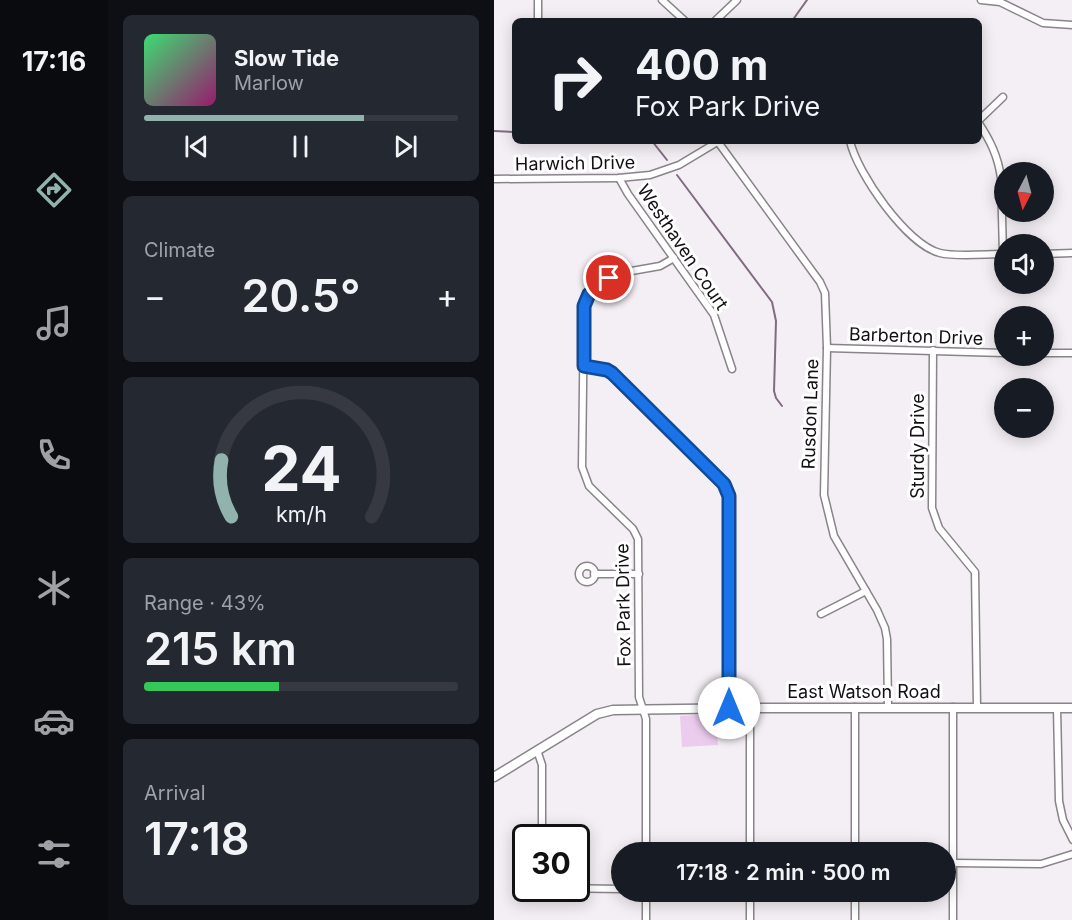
<!DOCTYPE html>
<html lang="en">
<head>
<meta charset="utf-8">
<style>
	:root { --surface:#171b24; --page:#242831; --text:#f1f3f6; --muted:#9ea1a6; --line:#363941; --accent:#92b2ad }
	body { margin:0; font-family:Inter,sans-serif; background:var(--page); color:var(--text); height:100vh; display:flex; flex-direction:column; font-size:22px; white-space:nowrap }
	* { box-sizing:border-box; margin:0 }
	p { font-size:20px; color:var(--muted) }
	.icon { flex:none; width:33px; height:33px; fill:none; stroke:currentColor; stroke-width:2; stroke-linecap:round; stroke-linejoin:round }
	.map { position:relative; flex:1; overflow:hidden }
	.sheet { display:flex; flex-direction:column; gap:15px; padding:15px; background:#0d0f14; width:386px }
	.sheet>* { flex:none }
	.banner { position:absolute; left:18px; top:18px; width:470px; height:126px; border-radius:9px; box-shadow:0 3px 15px #0003; background:#171b24; color:var(--text); overflow:hidden }
	.needle { width:39px; rotate:186deg }
	.buttons { position:absolute; left:500px; top:162px; display:grid; gap:12px }
	.buttons a { display:grid; place-items:center; width:60px; height:60px; border-radius:50%; background:var(--surface); box-shadow:0 3px 15px #0003; font-size:30px }
	.speed { position:absolute; left:18px; top:824px; display:flex; gap:12px; font-size:30px; font-weight:700; text-align:center }
	.speed>* { display:grid; place-content:center; width:78px; height:78px; border-radius:50%; background:var(--surface); box-shadow:0 3px 15px #0003; line-height:1 }
	.speed .limit { border:3px solid #111; border-radius:9px; background:#fff; color:#111 }
	.pin { position:absolute; display:grid; place-items:center; width:51px; height:51px; color:#fff; margin:-26px; border:3px solid #fff; border-radius:50%; box-shadow:0 2px 6px #0007 }
	.me { position:absolute; width:66px; margin:-33px; rotate:0deg; stroke-linejoin:round; filter:drop-shadow(0 0 4px #0008) }
	.turn { display:flex; align-items:center; gap:21px; height:126px; padding:0 24px; font-size:27px }
	.turn .icon { width:78px; height:78px; stroke-width:2.5 }
	.turn b { display:block; font-size:42px; line-height:51px }
	.big { font-size:45px; font-weight:600; line-height:1.1 }
	.sheet .widget { flex:1; display:flex; flex-direction:column; justify-content:center; gap:9px; min-width:0; padding:0 21px; border-radius:9px; background:var(--page) }
	.sheet .dial { align-items:center; gap:0 }
	.dial svg { height:156px; overflow:visible; fill:none; stroke:var(--line); stroke-width:7; stroke-linecap:round; text-anchor:middle }
	.dial text { fill:var(--text); stroke:none }
	.song { display:flex; align-items:center; gap:18px }
	.cover { width:72px; height:72px; border-radius:9px; background:linear-gradient(135deg,hsl(140 70% 55%),hsl(320 70% 35%)) }
	.played { height:6px; border-radius:3px; background:linear-gradient(90deg,var(--accent) 70%,var(--line) 70%) }
	.keys { display:flex; justify-content:space-around; direction:ltr }
	.heat { display:flex; justify-content:space-between; align-items:center; font-size:33px; direction:ltr }
	.charge { height:9px; border-radius:4px; background:linear-gradient(90deg,#34c759 43%,var(--line) 0) }
	.trip { position:absolute; left:117px; top:842px; width:345px; height:60px; border-radius:30px; background:var(--surface); box-shadow:0 3px 15px #0003; font-weight:600; line-height:60px; text-align:center }
	main { display:flex; flex:1; min-height:0 }
	.menu { display:flex; flex-direction:column; width:108px; justify-content:space-around; align-items:center; background:#090b0e; color:var(--muted) }
	.menu .icon { width:42px; height:42px }
	.menu .selected { color:var(--accent) }
	.menu b { font-size:27px; color:var(--text) }
	.map>svg:first-child { display:block }
	.green { fill:#ecccee }
	.lines { fill:none; stroke-linecap:round; stroke-linejoin:round }
	.stream { stroke:#826a83; stroke-width:2 }
	.street-casing { stroke:#898489; stroke-width:9 }
	.secondary-casing { stroke:#898489; stroke-width:11 }
	.street { stroke:#fff; stroke-width:6 }
	.secondary { stroke:#fff; stroke-width:8 }
	.route-casing { stroke:#114b97; stroke-width:15 }
	.route { stroke:#1a73e8; stroke-width:10 }
	.labels { text-anchor:middle; dominant-baseline:central; stroke-width:6; stroke-linejoin:round; paint-order:stroke }
	.street-label { font-size:18px; fill:#121012; stroke:#fff }
</style>
</head>
<body>
<main>
<nav class="menu">
<b>17:16</b>
<svg class="icon selected" aria-label="directions" viewBox="0 0 24 24"><path d="M12 3l9 9-9 9-9-9zM9 14v-3h6M13 9l2 2-2 2"/></svg>
<svg class="icon" aria-label="music" viewBox="0 0 24 24"><path d="M9 18V5l10-2v13"/><circle cx="6" cy="18" r="3"/><circle cx="16" cy="16" r="3"/></svg>
<svg class="icon" aria-label="phone" viewBox="0 0 24 24"><path d="M5 4h4l2 5-3 2q2 4 5 5l2-3 5 2v4C11 20 4 13 5 4z"/></svg>
<svg class="icon" aria-label="climate" viewBox="0 0 24 24"><path d="M12 3v18M4 7l16 10M4 17L20 7"/></svg>
<svg class="icon" aria-label="car" viewBox="0 0 24 24"><path d="M5 17H2v-5l4-1 3-4h7l3 4 3 1v5h-3M9 17h6M6 11h13"/><circle cx="7" cy="17" r="2"/><circle cx="17" cy="17" r="2"/></svg>
<svg class="icon" aria-label="filters" viewBox="0 0 24 24"><path d="M4 7h16M4 17h16"/><circle cx="9" cy="7" r="2"/><circle cx="15" cy="17" r="2"/></svg>
</nav>
<section class="sheet">
<div class="widget">
<div class="song"><i class="cover"></i><div><b>Slow Tide</b><p>Marlow</p></div></div>
<div class="played"></div>
<div class="keys"><svg class="icon" aria-label="previous" viewBox="0 0 24 24"><path d="M18 5L8 12l10 7zM5 5v14"/></svg><svg class="icon" aria-label="pause" viewBox="0 0 24 24"><path d="M8 5v14M16 5v14"/></svg><svg class="icon" aria-label="next" viewBox="0 0 24 24"><path d="M6 5l10 7-10 7zM19 5v14"/></svg></div>
</div>
<div class="widget"><p>Climate</p>
<div class="heat"><a>−</a><b class="big">20.5°</b><a>+</a></div>
</div>
<div class="widget dial"><svg viewBox="0 0 100 80">
<path d="M14 69A42 42 0 1 1 86 69"/>
<path d="M14 69A42 42 0 0 1 9 40" stroke="#92b2ad"/>
<text x="50" y="56" font-size="32" font-weight="700">24</text>
<text x="50" y="72" font-size="11">km/h</text>
</svg></div>
<div class="widget"><p>Range · 43%</p><b class="big">215 km</b><div class="charge"></div></div>
<div class="widget"><p>Arrival</p><b class="big">17:18</b></div>
</section>
<div class="map">
<svg width="579" height="920" viewBox="0 0 579 920">
	<rect width="100%" height="100%" fill="#f4eff4"/>
	<path class="green" d="M222 714 224 745 188 747 186 716Z"/>
	<g class="lines">
		<g class="stream">
			<path d="M298 21 313 0"/>
			<path d="M0 131 21 132"/>
			<path d="M158 141 173 160"/>
			<path d="M183 175 278 302 282 321 280 391 282 398 288 406"/>
		</g>
		<g class="street-casing">
			<g id="street">
				<path d="M44 0V21"/>
				<path d="M168 0 191 21"/>
				<path d="M487 0 506 2 549 23 579 25"/>
				<path d="M221 21 243 0"/>
				<path d="M484 121 509 97"/>
				<path d="M484 122C496 140 504 156 507 178L509 254"/>
				<path d="M356 141C363 173 413 245 446 253 461 257 492 254 510 254"/>
				<path d="M224 142 326 282 331 293 333 348 330 495 340 536 383 610 391 628 393 639 394 707"/>
				<path d="M125 178 134 194 220 315 238 369"/>
				<path d="M0 179 125 178 156 175 185 165 225 141"/>
				<path d="M549 254 579 253"/>
				<path d="M333 348 510 353"/>
				<path d="M439 350 438 508 445 528 481 572 483 707"/>
				<path d="M549 353H579"/>
				<path d="M91 366 113 370 118 373 222 475 230 484 235 496V708"/>
				<circle cx="93" cy="574" r="8"/>
				<path d="M100 574H145"/>
				<path d="M327 614 372 591"/>
				<path d="M459 707V920"/>
				<path d="M256 708V852"/>
				<path d="M563 708 565 801 569 820 579 840"/>
				<path d="M43 750 48 765V837"/>
				<path d="M152 852V719L145 697 144 539 139 529 95 486 88 467 90 306 95 294 115 278 132 272 166 266 180 258"/>
				<path d="M361 852V707"/>
				<path d="M460 863 547 864 579 854"/>
				<path d="M59 888 128 889"/>
				<path d="M152 891V920"/>
				<path d="M256 891V920"/>
				<path d="M361 920V891"/>
			</g>
		</g>
		<g class="secondary-casing">
			<path id="secondary" d="M0 777 103 714 119 710 256 708H579"/>
		</g>
		<use href="#street" class="street"/>
		<use href="#secondary" class="secondary"/>
	</g>
	<g class="lines">
		<g class="route-casing">
			<path id="route" d="M115 278 95 294 90 306V366L113 370 118 373 230 484 235 496V708"/>
		</g>
		<use href="#route" class="route"/>
	</g>
	<g class="labels">
		<g class="street-label">
			<text transform="translate(81 163) rotate(-1)">Harwich Drive</text>
			<text transform="translate(189 247) rotate(56)">Westhaven Court</text>
			<text transform="translate(422 336) rotate(2)">Barberton Drive</text>
			<text transform="translate(316 414) rotate(-88)">Rusdon Lane</text>
			<text transform="translate(423 446) rotate(-90)">Sturdy Drive</text>
			<text transform="translate(129 605) rotate(-91)">Fox Park Drive</text>
			<text x="370" y="691">East Watson Road</text>
		</g>
	</g>
</svg>
<div class="buttons">
<a><svg class="needle" viewBox="-14 -14 28 28"><path d="M0-13l5 13h-10z" fill="#e53935"/><path d="M0 13l5-13h-10z" fill="#9ea1a6"/></svg></a>
<a><svg class="icon" aria-label="sound" viewBox="0 0 24 24"><path d="M4 9h4l5-4v14l-5-4H4zM17 9q2 3 0 6"/></svg></a>
<a>+</a>
<a>−</a>
</div>
<div class="speed"><div class="limit">30</div></div>
<div class="pin" style="left:115px;top:278px;background:#d93025"><svg class="icon" aria-label="arrive" viewBox="0 0 24 24"><path d="M6 21V4h12l-3 4 3 4H6"/></svg></div>
<svg class="me" style="left:235px;top:708px" viewBox="-20 -20 40 40"><circle r="19" fill="#fff"/><path d="M0-13L10 11 0 6-10 11z" fill="#1a73e8"/></svg>
<div class="trip">17:18 · 2 min · 500 m</div>
<div class="banner">
<div class="turn"><svg class="icon" aria-label="right" viewBox="0 0 24 24"><path d="M7 20v-9h11M14 6l5 5-5 5"/></svg><div><b>400 m</b>Fox Park Drive</div></div>
</div>
</div>
</main>
</body>
</html>
